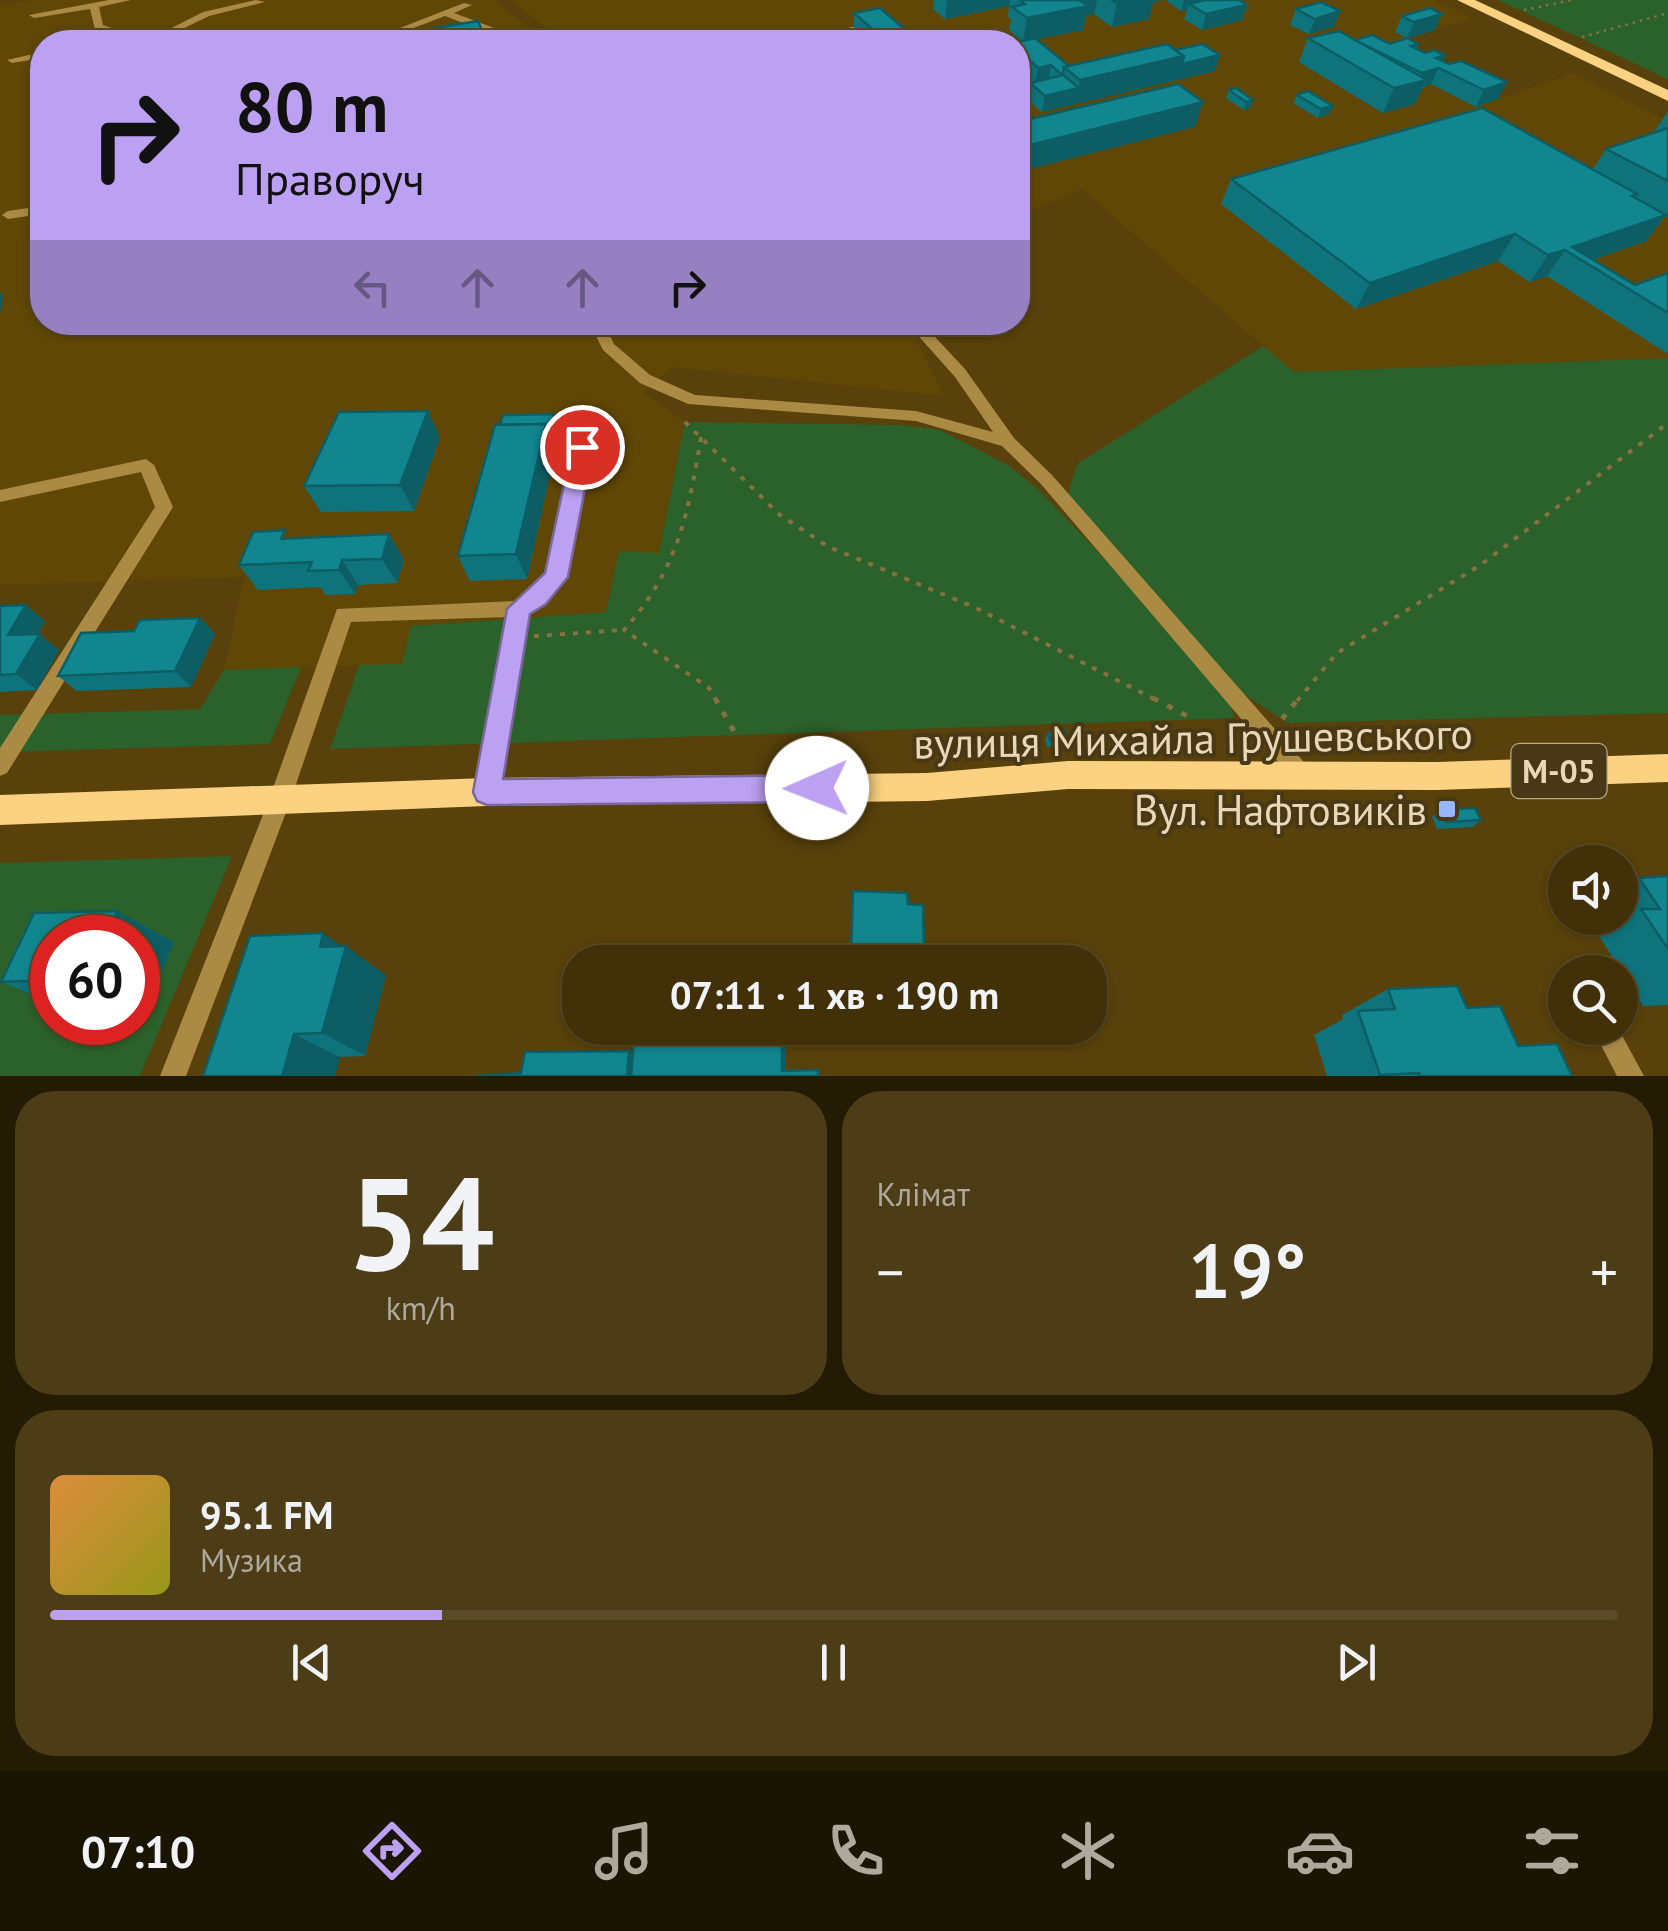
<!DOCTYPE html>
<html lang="uk">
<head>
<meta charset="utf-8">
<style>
	:root { --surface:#423108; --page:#4c3d16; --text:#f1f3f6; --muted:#aea99c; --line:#5a4c29; --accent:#bca0f2 }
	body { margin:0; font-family:"PT Sans",sans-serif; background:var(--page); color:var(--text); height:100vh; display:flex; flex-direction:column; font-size:38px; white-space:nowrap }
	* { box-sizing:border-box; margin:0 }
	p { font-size:32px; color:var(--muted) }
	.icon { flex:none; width:55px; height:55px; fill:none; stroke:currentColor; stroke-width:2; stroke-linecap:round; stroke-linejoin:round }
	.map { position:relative; height:1076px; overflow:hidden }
	.drawer { display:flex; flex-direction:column; gap:15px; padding:15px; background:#241b04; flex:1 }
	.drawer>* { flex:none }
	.guide { position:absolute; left:30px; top:30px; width:1000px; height:305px; border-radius:40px; box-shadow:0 2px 8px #0004,0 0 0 2px var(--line); background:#bca0f2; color:#111; overflow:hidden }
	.tools { position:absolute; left:1548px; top:845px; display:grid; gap:20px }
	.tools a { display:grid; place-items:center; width:90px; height:90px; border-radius:50%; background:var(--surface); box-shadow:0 2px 8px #0004,0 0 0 2px var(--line); font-size:50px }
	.speed { position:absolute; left:30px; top:915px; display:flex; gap:20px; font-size:50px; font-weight:700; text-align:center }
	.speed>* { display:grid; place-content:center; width:130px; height:130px; border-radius:50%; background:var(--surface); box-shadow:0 2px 8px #0004,0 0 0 2px var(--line); line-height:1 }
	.speed .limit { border:15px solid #d22; background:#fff; color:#111 }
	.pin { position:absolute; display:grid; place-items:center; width:85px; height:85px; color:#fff; margin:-42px; border:5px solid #fff; border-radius:50%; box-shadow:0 2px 10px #0007 }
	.me { position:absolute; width:110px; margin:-55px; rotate:269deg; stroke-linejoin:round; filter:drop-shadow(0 0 8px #0008) }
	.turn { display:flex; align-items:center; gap:35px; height:210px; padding:0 40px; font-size:45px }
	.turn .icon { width:130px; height:130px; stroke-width:2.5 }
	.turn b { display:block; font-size:70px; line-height:85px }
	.lanes { display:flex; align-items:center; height:95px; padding:0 40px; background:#0003; justify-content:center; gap:50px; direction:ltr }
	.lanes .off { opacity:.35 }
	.big { font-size:75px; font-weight:700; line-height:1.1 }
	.drawer .widget { flex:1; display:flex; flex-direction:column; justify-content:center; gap:15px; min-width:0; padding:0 35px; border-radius:40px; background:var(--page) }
	.drawer .dial { align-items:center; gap:0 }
	.dial b { font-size:130px; line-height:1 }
	.song { display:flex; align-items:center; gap:30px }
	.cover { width:120px; height:120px; border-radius:15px; background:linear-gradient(135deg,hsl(30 70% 55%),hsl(60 70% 35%)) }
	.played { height:10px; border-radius:5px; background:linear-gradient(90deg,var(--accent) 25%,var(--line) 25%) }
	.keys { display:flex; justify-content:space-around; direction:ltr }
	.heat { display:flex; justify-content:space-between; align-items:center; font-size:55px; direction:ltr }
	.drawer .tiles { flex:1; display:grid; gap:15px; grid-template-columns:1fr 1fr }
	.widget:last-child { grid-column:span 2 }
	.trip { position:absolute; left:562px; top:945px; width:545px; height:100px; border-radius:40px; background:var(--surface); box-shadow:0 2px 8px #0004,0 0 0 2px var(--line); font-weight:700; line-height:100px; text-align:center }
	.menu { display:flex; height:160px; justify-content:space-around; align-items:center; background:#1a1403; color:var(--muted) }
	.menu .icon { width:70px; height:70px }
	.menu .on { color:var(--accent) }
	.menu b { font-size:45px; color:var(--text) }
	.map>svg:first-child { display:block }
	.built { fill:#614706 }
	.green { fill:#2b612b; fill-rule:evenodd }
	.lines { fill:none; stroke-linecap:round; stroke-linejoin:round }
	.path-far2 { stroke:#867141; stroke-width:2.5; stroke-dasharray:2.5 5; stroke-linecap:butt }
	.path-far1 { stroke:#867141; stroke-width:4; stroke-dasharray:5 8; stroke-linecap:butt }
	.path { stroke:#867141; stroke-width:5; stroke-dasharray:6 10; stroke-linecap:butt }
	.minor { fill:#ab8a44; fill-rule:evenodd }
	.major { fill:#fad281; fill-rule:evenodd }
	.wall { fill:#0f737b }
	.shaded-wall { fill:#0c5e64 }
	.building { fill:#11868f; stroke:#0c5e64; stroke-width:2.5 }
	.route { fill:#bca0f2; stroke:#7a689d; stroke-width:2.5 }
	.poi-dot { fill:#94b7fd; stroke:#483815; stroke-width:4 }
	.labels { text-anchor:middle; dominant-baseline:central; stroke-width:8; stroke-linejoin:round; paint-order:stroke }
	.shield { fill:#483815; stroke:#b9a887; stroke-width:2.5 }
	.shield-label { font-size:32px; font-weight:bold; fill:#e9d8b8 }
	.near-street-label { font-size:42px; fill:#e9d8b8; stroke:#483815 }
	.near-poi-label { font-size:42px; fill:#e9d8b8; stroke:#483815; text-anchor:end }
</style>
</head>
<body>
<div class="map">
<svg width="1668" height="1076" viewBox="0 0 1668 1076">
	<rect width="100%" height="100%" fill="#58410a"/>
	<g class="built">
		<path d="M34 0H494L548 42H42V322L902 323 912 331 944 396 672 367 644 393 685 422 659 554 619 552 606 612 412 626 402 664 224 670 244 577 0 585V5Z"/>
		<path d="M512 0H1434L1472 18 1367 50 1475 107 1573 73 1668 121V358L1293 372 1082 189 1018 216V42H563Z"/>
	</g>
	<g class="green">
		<path d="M1498 0H1668V79Z"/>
		<path d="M1263 346 1294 372 1668 358V713L1288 723 1228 684 1067 497 1077 464Z"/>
		<path d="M685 422 900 425 940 430 1008 465 1039 490 1227 688 1234 718 330 749 359 665 402 664 411 626 606 612 619 551 659 553Z"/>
		<path d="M301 667 270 744 0 752V715L200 709 224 670Z"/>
		<path d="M232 856 140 1076H0V863ZM52 938H138V1022H52Z"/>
	</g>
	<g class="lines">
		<g class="path-far2">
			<path d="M1524 10 1572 0"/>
			<path d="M1582 37 1668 13"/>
		</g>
		<g class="path-far1">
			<path d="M685 422 780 515 829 547 974 607 1158 701"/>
			<path d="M701 437C688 515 678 569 624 630L709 688 716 701"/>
			<path d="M534 636 624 630"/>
			<path d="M1297 701 1337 653 1479 566 1668 423"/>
		</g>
		<g class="path">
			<path d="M715 698 736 735"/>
			<path d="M1153 698 1195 720"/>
			<path d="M1282 719 1299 698"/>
		</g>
		<g class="minor">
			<path d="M109 0H131L99 7 103 25 141 38V42L95 29 90 9 34 18 29 15Z"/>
			<path d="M256 0 265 2 209 16 156 42H144L203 12Z"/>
			<path d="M464 3 472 5 454 13 515 36V40H507L445 16 377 42H364Z"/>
			<path d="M885 20 929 42H917L884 26 832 37 831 42H821L824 33Z"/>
			<path d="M42 52V58L12 63 7 60Z"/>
			<path d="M42 206V214L8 219 2 215 8 211Z"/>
			<path d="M589 322H603L614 344 650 375 695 395 916 411 993 432 955 377 906 322H921L965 369 1014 438 1052 475 1310 769 1314 776 1310 783 1303 786 1296 783 1040 483 1002 446 916 421 688 404 640 383 603 350Z"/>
			<path d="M582 441 590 447 565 577 545 602 528 613 495 799 487 802 479 799 476 792 508 617 351 622 290 802 186 1076H160L268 802 337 609 516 601 531 592 548 574 574 447Z"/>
			<path d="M146 459 154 465 173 507 7 773 0 776V748L155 507 141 472 0 502V490Z"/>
			<path d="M1592 1028H1618L1644 1076H1617Z"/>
		</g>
		<g class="major">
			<path d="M1457 0H1475L1668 90V101Z"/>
			<path d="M1668 754V782L1437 790 1068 789 927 801 487 806 0 825V795L487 778 927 773 1068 761 1437 762Z"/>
		</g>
	</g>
	<g class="wall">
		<path d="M934 0H1162L1153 2 1149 19 1112 27 1094 14 1086 15 1083 30 1036 39 1069 66 1215 71 1042 112 1027 100 1030 83 1033 82 1018 69 1017 42 1022 41 1009 30 1011 19 1008 16 1009 6 945 19 933 9Z"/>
		<path d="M1168 0H1239L1247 5 1242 20 1202 30 1184 19 1187 10 1181 11 1168 2Z"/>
		<path d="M1296 9 1334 27 1309 34 1290 25Z"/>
		<path d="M854 13 920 42H860L854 36Z"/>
		<path d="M1402 16 1435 30 1407 38 1395 32Z"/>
		<path d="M1308 38 1356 40 1390 44H1418L1416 49 1425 53 1445 55 1442 61 1449 64 1507 82 1498 99 1476 107 1431 84 1423 87 1415 104 1383 113 1299 62Z"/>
		<path d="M1236 88 1250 108 1244 110 1226 98 1229 90Z"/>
		<path d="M1297 95 1333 106 1329 114 1318 118 1293 103Z"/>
		<path d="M1668 111V217L1665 216 1646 241 1592 260 1635 285 1668 273V354L1547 276 1530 282 1498 261 1356 309 1221 204 1231 179 1593 169 1606 149 1655 132H1654Z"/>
		<path d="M559 432 527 579 470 581 458 556Z"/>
		<path d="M440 437 414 511 321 512 304 486Z"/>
		<path d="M389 534 404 560 397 583 358 585 355 594 326 595 320 587 258 590 239 565 291 539Z"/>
		<path d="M0 606 45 621 38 634 59 650 37 690 0 692Z"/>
		<path d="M200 618 215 634 191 687 77 691 58 676 134 631Z"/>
		<path d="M1048 733 1068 737 1065 745 1047 747 1045 740Z"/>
		<path d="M1440 810 1481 820 1472 827 1437 829 1432 817Z"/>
		<path d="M1668 876V1005L1643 1006 1596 931 1610 925 1605 918H1620V888L1639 878Z"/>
		<path d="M853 891 908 904 924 958 923 962H850Z"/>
		<path d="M117 911 174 942 149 1005 138 1006V938H52V1002L1 982 34 913Z"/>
		<path d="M342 946 386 975 365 1056 340 1057 203 1076Z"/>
		<path d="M1388 989 1467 1008 1518 1046 1572 1076H1327L1314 1035 1343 1019 1342 1015Z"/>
	</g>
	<g class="shaded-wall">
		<path d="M947 0H1010L1009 6 945 19Z"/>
		<path d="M1071 0H1097L1094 14 1086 15 1083 30 1023 42 1027 18Z"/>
		<path d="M1131 0H1162L1153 2 1149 19 1112 27 1117 3Z"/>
		<path d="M1184 0H1228L1189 4 1187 10 1181 11Z"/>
		<path d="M1247 5 1242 20 1202 30 1206 14Z"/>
		<path d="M1340 11 1334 27 1309 34 1315 19Z"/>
		<path d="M1442 14 1435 30 1407 38 1414 22Z"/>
		<path d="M1220 55 1215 71 1042 112 1045 96 1079 88 1080 80 1184 56Z"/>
		<path d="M1445 55 1431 84 1423 87 1415 104 1383 113 1394 88 1418 82 1422 73 1436 58Z"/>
		<path d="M1051 65 1048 82 1035 84 1038 68Z"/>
		<path d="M1507 82 1498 99 1476 107 1484 90Z"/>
		<path d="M1253 100 1250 108 1244 110 1246 102Z"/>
		<path d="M1203 102 1195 127 1018 172V148Z"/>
		<path d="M1333 106 1329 114 1318 118 1321 109Z"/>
		<path d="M1666 215 1646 241 1585 262 1572 247Z"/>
		<path d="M1515 234 1498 261 1356 309 1370 283Z"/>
		<path d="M1565 250 1547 276 1530 282 1548 255Z"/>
		<path d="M0 292 3 297 0 313Z"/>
		<path d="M428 411 440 437 414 511 400 485Z"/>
		<path d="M554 414 559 432 527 579 516 554 546 424Z"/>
		<path d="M389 534 404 560 397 583 382 559Z"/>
		<path d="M342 560 358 585 355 594 339 570Z"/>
		<path d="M26 605 45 621 28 651 8 635Z"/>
		<path d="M200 618 215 634 191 687 175 671Z"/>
		<path d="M40 634 59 650 37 690 16 674Z"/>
		<path d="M117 911 174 942 149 1005 138 1000V938H106Z"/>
		<path d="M323 933 346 949V946L386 975 365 1056 322 1033 320 947Z"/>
		<path d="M782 1028 786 1045V1076L782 1071Z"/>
		<path d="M294 1034 340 1057 335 1076H282Z"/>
		<path d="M629 1051 639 1063 637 1076H627Z"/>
	</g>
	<g class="building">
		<path d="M1020 0H1079L1088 6 1027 18 1012 7 1025 4Z"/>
		<path d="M1112 0H1135L1117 3Z"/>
		<path d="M1205 0H1239L1247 5 1206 14 1189 4Z"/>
		<path d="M1321 2 1340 11 1315 19 1296 9Z"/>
		<path d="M880 8 920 42H887L854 13Z"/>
		<path d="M1430 8 1442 14 1414 22 1402 16Z"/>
		<path d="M478 21 487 42H351Z"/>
		<path d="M1339 31 1427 80 1394 88 1308 38Z"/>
		<path d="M1372 35 1390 44 1407 38 1418 44 1411 46 1425 53 1434 50 1445 55 1436 58 1449 64 1461 61 1507 82 1484 90 1439 68 1422 73 1355 40Z"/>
		<path d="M1035 38 1069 66 1064 67 1063 73 1061 74 1051 65 1038 68 1018 50 1017 42Z"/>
		<path d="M1167 44 1184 56 1080 80 1064 67Z"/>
		<path d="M1202 44 1220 55 1182 64 1184 56 1175 50Z"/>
		<path d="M1063 75 1079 88 1045 96 1030 83Z"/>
		<path d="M1178 84 1203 102 1018 148V122Z"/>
		<path d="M1236 88 1253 100 1246 102 1229 90Z"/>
		<path d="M1308 91 1333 106 1321 109 1297 95Z"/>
		<path d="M1482 108 1637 194 1632 196 1666 215 1572 247 1635 285 1668 273V313L1565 250 1548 255 1515 234 1370 283 1231 179Z"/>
		<path d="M1668 128V181L1606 149Z"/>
		<path d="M428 411 400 485 304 486 339 412Z"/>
		<path d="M554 414 549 433 546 424 500 425 503 415Z"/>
		<path d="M546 424 516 554 458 556 495 425Z"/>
		<path d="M285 530 281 539 389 534 382 559 342 560 339 570 308 571 312 562 239 565 253 532Z"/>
		<path d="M26 605 8 635 40 634 16 674 0 675V606Z"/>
		<path d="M200 618 175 671 58 676 81 633 134 631 140 620Z"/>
		<path d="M1065 730 1068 737 1050 740 1048 733Z"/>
		<path d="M1475 808 1481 820 1446 822 1440 810Z"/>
		<path d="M1668 876V949L1641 909H1660L1639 878Z"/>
		<path d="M853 891 907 893 908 904 923 905 924 958 851 955Z"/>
		<path d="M117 911 106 938H52V980L1 982 34 913Z"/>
		<path d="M323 933 320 947 346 946 322 1033 294 1034 282 1076H203L250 936Z"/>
		<path d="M1457 986 1467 1008 1500 1006 1518 1046 1557 1044 1572 1076H1420L1419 1073 1380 1075 1358 1011 1395 1009 1388 989Z"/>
		<path d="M673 1028H782V1071L818 1070V1076H631L635 1030Z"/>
		<path d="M629 1051 627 1076H476L521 1073 525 1052Z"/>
	</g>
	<path class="route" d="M582 440 593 447 568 577 546 604 530 614 503 779 817 775 827 779 831 788 827 798 817 802 487 805 477 801 473 792 507 609 545 573 572 447Z"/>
	<rect class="poi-dot" x="1437" y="799" width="20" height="20" rx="5"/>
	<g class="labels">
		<rect class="shield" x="1511.5" y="744" width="95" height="54" rx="8"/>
		<g class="shield-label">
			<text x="1559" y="771">М-05</text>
		</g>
		<g class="near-street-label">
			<text transform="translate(1193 738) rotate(-1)">вулиця Михайла Грушевського</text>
		</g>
		<g class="near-poi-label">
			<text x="1427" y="809">Вул. Нафтовиків</text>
		</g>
	</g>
</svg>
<div class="tools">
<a><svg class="icon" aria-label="sound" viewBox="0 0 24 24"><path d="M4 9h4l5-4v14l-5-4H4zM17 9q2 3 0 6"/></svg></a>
<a><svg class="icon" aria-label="search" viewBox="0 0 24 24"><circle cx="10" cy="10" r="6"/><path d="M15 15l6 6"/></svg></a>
</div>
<div class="speed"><div class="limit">60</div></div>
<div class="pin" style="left:582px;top:447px;background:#d93025"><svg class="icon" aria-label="arrive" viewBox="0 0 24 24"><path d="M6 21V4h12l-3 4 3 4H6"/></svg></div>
<svg class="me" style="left:817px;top:788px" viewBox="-20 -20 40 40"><circle r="19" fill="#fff"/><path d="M0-13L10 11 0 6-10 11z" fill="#bca0f2"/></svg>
<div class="trip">07:11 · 1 хв · 190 m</div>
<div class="guide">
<div class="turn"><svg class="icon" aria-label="right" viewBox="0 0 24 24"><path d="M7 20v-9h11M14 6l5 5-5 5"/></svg><div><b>80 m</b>Праворуч</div></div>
<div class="lanes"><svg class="icon off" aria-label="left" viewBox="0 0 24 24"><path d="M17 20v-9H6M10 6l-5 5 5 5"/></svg><svg class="icon off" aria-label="ahead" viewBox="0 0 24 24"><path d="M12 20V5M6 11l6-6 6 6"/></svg><svg class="icon off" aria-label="ahead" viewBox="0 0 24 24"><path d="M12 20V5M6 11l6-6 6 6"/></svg><svg class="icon" aria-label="right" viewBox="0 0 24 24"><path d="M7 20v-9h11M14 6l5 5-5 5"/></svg></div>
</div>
</div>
<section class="drawer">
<div class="tiles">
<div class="widget dial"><b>54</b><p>km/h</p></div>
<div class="widget"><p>Клімат</p>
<div class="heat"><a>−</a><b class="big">19°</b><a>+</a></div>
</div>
<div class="widget">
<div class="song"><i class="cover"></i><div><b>95.1 FM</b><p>Музика</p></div></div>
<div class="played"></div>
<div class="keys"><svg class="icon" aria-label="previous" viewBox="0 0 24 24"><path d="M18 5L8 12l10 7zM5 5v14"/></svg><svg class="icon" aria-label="pause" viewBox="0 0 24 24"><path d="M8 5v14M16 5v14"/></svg><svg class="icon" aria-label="next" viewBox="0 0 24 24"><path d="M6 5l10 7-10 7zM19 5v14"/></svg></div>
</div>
</div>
</section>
<nav class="menu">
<b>07:10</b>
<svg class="icon on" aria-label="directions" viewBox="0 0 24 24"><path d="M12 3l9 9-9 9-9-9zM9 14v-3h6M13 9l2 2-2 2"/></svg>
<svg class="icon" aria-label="music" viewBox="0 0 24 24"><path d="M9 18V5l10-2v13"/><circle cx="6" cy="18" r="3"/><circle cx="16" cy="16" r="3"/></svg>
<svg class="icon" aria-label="phone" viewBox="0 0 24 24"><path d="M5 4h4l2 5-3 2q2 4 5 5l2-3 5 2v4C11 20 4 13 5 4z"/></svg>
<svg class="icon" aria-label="climate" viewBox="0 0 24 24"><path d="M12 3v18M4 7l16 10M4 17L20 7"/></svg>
<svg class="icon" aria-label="car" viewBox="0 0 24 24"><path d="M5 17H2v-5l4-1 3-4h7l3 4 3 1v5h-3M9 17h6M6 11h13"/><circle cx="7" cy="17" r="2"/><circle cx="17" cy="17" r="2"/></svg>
<svg class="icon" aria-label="filters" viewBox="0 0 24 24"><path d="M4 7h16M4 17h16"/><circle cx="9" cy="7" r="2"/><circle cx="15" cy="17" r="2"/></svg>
</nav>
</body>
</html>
